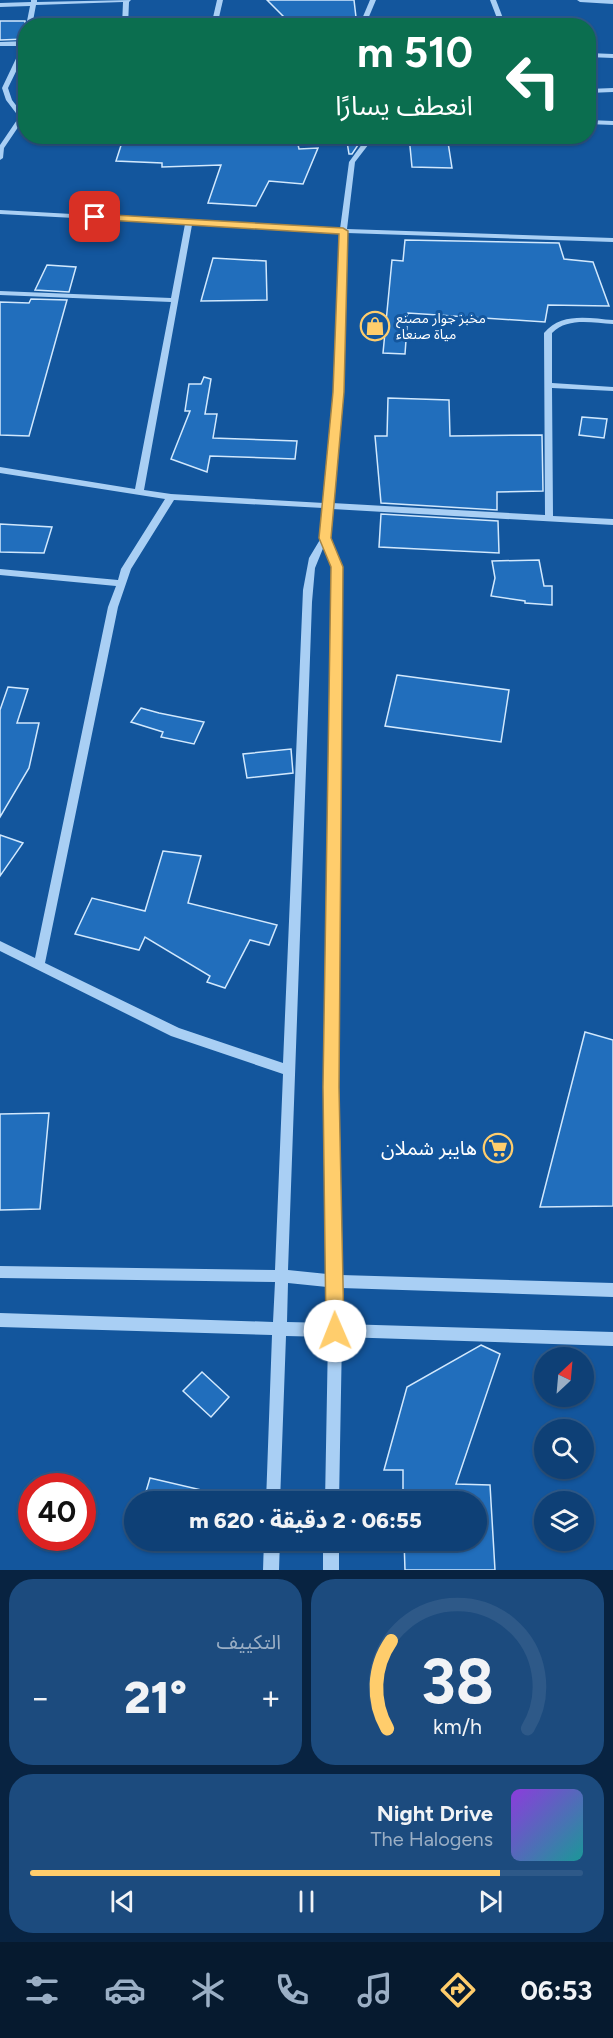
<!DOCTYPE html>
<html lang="ar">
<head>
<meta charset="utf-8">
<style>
	:root { --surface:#0e4076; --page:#1c4b7e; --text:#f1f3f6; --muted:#9bafc5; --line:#2e5988; --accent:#ffcd6c }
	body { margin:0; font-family:Figtree,"Noto Sans Arabic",sans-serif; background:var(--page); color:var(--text); direction:rtl; height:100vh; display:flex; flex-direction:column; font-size:22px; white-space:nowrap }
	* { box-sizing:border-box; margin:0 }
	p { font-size:20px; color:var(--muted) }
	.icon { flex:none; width:33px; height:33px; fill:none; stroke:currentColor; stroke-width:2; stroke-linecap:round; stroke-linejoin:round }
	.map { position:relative; height:1570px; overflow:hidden; direction:ltr }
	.side { display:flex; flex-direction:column; gap:9px; padding:9px; background:#082341; flex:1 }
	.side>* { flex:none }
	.top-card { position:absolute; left:18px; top:18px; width:578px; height:126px; border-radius:24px; box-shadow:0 2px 4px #0004,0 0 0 2px var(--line); direction:rtl; background:#0b6e4f; color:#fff; overflow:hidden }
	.needle { width:39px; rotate:26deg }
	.controls { position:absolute; left:534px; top:1347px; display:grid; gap:12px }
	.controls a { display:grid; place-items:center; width:60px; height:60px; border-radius:50%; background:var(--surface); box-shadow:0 2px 4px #0004,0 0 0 2px var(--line); font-size:30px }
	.speed { position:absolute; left:18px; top:1473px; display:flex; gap:12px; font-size:30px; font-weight:700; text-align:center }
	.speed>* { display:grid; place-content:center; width:78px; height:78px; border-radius:50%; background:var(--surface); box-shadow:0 2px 4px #0004,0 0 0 2px var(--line); line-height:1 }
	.speed .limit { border:9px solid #d22; background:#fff; color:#111 }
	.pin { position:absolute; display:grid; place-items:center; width:51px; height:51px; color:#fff; margin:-26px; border-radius:12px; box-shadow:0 3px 9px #0006 }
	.me { position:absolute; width:66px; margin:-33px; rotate:359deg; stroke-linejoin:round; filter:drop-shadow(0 0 4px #0008) }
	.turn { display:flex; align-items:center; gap:21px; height:126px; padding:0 24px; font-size:27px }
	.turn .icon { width:78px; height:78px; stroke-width:2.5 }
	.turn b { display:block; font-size:42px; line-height:51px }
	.big { font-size:45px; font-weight:800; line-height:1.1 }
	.side .widget { flex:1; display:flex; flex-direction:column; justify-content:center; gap:9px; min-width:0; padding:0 21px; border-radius:24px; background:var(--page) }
	.side .dial { align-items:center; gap:0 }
	.dial svg { height:156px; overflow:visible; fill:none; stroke:var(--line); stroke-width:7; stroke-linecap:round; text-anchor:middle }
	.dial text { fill:var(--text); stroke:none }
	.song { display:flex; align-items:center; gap:18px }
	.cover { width:72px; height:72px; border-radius:9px; background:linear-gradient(135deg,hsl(270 70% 55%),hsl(180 70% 35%)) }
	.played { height:6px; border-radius:3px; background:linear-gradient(90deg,var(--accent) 85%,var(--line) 85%) }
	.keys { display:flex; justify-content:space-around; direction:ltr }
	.heat { display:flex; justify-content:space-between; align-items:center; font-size:33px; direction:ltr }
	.side .tiles { flex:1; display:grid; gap:9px; grid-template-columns:1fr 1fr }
	.widget:last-child { grid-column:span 2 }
	.trip { position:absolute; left:124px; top:1491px; width:363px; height:60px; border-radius:30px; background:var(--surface); box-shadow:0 2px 4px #0004,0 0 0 2px var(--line); font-weight:800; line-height:60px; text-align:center; direction:rtl }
	.tab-bar { display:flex; height:96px; justify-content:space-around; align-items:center; background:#061a2f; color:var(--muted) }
	.tab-bar .icon { width:42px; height:42px }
	.tab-bar .current { color:var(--accent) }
	.tab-bar b { font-size:27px; color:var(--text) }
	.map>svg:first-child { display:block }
	.building { fill:#216ebc; stroke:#d1e8fd; stroke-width:1.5 }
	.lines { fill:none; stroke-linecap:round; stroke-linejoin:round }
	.minor { fill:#a9cff4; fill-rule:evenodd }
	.route { fill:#ffcd6c; stroke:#a68546; stroke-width:1.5 }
	.labels { text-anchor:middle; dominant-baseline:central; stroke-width:6; stroke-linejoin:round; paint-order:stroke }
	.far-poi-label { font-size:14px; fill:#fff; stroke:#13569d; text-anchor:start }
	.near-poi-label { font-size:20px; fill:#fff; stroke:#13569d; text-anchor:end }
</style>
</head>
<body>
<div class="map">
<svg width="613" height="1570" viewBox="0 0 613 1570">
	<rect width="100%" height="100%" fill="#13569d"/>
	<g class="building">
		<path d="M267 0H354L357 26H293Z"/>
		<path d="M0 21H25L26 39 0 40Z"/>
		<path d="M124 136H296L299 149 318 148 303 184 269 181 256 206 208 203 221 165 162 167V163L116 161Z"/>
		<path d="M346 136H364L352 154H349Z"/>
		<path d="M409 136H447L452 168 412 167Z"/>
		<path d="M405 240 559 243 564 259 593 262 609 306 548 305 545 322 408 313 405 354 383 353 392 260 403 261Z"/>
		<path d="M213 258 266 261 267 300 201 301Z"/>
		<path d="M47 265 76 267 69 292 35 290Z"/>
		<path d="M31 299 67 300 29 436 0 435V302L29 303Z"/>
		<path d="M204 377 211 379 205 414H217L213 438 297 441 295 459 210 456 207 472 171 459 190 411H185L189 384H201Z"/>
		<path d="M388 398 449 400 450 436 542 435 543 491 497 492V510L381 503 375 436H387Z"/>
		<path d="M582 417 607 419 604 438 579 435Z"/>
		<path d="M381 514 498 521 499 553 379 547Z"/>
		<path d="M0 524 52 527 44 553 0 552Z"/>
		<path d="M539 560 544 586H552V605L525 603V601L491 596 495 578 492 561Z"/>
		<path d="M397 675 509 690 501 742 385 726Z"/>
		<path d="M8 687 28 689 17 723H39L29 768 0 817V710Z"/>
		<path d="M141 708 159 713 204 722 194 744 161 737 163 732 131 722Z"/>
		<path d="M291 749 293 773 247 778 243 754Z"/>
		<path d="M0 835 23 843 0 876Z"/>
		<path d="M163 851 201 856 188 903 277 925 269 945 250 940 225 988 207 982 210 976 145 937 139 950 75 934 92 898 145 911Z"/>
		<path d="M585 1032 613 1040V1206L540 1207Z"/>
		<path d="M49 1113 40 1209 0 1210V1114Z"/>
		<path d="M481 1345 500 1354 456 1484 490 1485 495 1570H405L404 1540H477V1502H403V1470H384L407 1387Z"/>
		<path d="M202 1372 229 1397 211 1417 183 1391Z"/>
		<path d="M150 1478 223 1495 222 1502H143Z"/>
	</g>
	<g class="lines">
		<g class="minor">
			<path d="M31 0H37V2L131 0 129 2 128 26H122L123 2 36 5 32 26H26L30 6 0 7V3L31 2Z"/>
			<path d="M217 0H223L217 26H211Z"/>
			<path d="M370 0H376L365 26H359Z"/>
			<path d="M490 0H496L506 26H500Z"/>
			<path d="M577 0H613V4L580 2Z"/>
			<path d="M26 41V51L8 88 12 100 25 117 4 148 3 158 0 160V145L19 117 6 100 2 88 22 46H0V42Z"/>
			<path d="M588 53 613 54V58L588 57Z"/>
			<path d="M613 88V92L588 93V89Z"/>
			<path d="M588 120 613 121V125L588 124Z"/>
			<path d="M368 136H375L355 162 347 229 613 238V242L347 233 342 392 332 503 545 515 544 333C561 312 589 318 613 320V324C592 323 568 317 552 333V383L613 387V391L552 388 553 516 613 519V525L332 509 329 538 342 567 337 1087 341 1275 613 1283V1297L341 1288 342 1324 613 1332V1346L342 1337 339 1502H325L328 1337 286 1336 280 1502H266L272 1335 0 1327V1313L273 1322 275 1282 0 1278V1266L275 1270 283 1074 171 1036 0 951V941L35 958 108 607 116 586 0 575V569L118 580 121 569 165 499 0 473V467L135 489 171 302 0 295V291L171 298 185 224 0 214V210L340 229 349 162ZM192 225 339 233 334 392 324 503 171 494 144 490ZM174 500 323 508 321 538 309 558 303 590 283 1063 179 1028 45 963 118 607 131 569ZM324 546 332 567 325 1087 327 1274 288 1270 312 602 315 568ZM288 1283 327 1287 328 1323 287 1322Z"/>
			<path d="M264 1540H280L279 1570H263Z"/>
			<rect x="323" y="1540" width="16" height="30"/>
		</g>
	</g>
	<path class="route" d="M95 214 343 228 348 231 344 392 331 538 343 567 339 1087 344 1331 341 1337 335 1340 328 1337 326 1331 323 1087 331 567 319 538 333 392 339 234 91 219V215Z"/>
	<defs>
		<g id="shop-ring" transform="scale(1.5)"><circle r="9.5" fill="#13569d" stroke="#ffcd6c" stroke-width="1.5"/><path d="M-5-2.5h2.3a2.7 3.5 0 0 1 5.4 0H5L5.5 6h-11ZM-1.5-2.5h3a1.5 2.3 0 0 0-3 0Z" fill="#ffcd6c"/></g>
		<g id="supermarket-ring" transform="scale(1.5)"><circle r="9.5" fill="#13569d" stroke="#ffcd6c" stroke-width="1.5"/><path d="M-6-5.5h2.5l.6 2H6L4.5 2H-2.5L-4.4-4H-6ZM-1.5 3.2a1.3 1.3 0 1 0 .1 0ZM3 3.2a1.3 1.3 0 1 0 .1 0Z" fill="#ffcd6c"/></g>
	</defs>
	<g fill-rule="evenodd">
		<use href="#shop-ring" x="375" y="326"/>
		<use href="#supermarket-ring" x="498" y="1148"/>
	</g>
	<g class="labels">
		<g class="far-poi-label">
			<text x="396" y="318">مخبز جوار مصنع<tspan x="396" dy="16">مياة صنعاء</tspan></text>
		</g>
		<g class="near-poi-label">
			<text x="477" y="1148">هايبر شملان</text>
		</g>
	</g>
</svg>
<div class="controls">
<a><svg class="needle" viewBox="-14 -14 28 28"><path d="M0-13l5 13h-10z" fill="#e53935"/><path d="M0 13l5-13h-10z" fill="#9bafc5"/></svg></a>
<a><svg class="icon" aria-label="search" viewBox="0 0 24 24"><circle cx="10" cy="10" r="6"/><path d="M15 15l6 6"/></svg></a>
<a><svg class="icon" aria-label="layers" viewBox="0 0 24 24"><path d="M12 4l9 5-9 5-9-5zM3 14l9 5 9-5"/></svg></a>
</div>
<div class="speed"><div class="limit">40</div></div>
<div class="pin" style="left:95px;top:217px;background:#d93025"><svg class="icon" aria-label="arrive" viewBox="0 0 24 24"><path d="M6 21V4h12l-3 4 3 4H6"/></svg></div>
<svg class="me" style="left:335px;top:1331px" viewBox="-20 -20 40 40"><circle r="19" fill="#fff"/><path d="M0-13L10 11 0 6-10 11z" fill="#ffcd6c"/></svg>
<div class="trip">06:55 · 2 دقيقة · 620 m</div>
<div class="top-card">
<div class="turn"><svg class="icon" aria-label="left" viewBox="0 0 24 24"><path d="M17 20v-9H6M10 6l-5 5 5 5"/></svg><div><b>510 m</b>انعطف يسارًا</div></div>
</div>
</div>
<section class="side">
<div class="tiles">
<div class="widget dial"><svg viewBox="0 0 100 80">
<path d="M14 69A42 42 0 1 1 86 69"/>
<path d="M14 69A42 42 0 0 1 16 24" stroke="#ffcd6c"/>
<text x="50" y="56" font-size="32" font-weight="700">38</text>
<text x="50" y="72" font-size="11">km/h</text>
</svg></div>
<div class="widget"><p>التكييف</p>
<div class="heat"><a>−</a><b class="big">21°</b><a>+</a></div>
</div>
<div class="widget">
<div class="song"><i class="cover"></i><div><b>Night Drive</b><p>The Halogens</p></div></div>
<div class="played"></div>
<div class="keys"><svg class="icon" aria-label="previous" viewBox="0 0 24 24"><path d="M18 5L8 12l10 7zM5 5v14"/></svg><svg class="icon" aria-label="pause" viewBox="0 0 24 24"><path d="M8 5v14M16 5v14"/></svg><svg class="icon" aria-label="next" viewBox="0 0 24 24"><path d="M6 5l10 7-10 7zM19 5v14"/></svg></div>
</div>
</div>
</section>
<nav class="tab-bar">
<b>06:53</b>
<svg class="icon current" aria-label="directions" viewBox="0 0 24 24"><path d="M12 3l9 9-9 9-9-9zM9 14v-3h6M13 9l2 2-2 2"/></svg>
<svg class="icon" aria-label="music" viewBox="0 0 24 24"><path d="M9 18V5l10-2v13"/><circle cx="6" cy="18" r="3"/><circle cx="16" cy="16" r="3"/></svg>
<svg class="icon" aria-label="phone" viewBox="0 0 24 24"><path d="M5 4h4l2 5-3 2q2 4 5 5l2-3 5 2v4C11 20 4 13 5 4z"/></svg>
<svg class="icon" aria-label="climate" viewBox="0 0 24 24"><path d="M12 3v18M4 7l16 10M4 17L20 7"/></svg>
<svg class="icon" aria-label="car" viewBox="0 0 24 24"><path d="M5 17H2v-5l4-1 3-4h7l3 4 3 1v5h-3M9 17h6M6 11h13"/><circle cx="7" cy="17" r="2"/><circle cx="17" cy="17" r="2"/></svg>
<svg class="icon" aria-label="filters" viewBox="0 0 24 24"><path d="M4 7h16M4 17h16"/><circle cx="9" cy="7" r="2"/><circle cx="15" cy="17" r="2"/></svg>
</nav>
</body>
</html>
